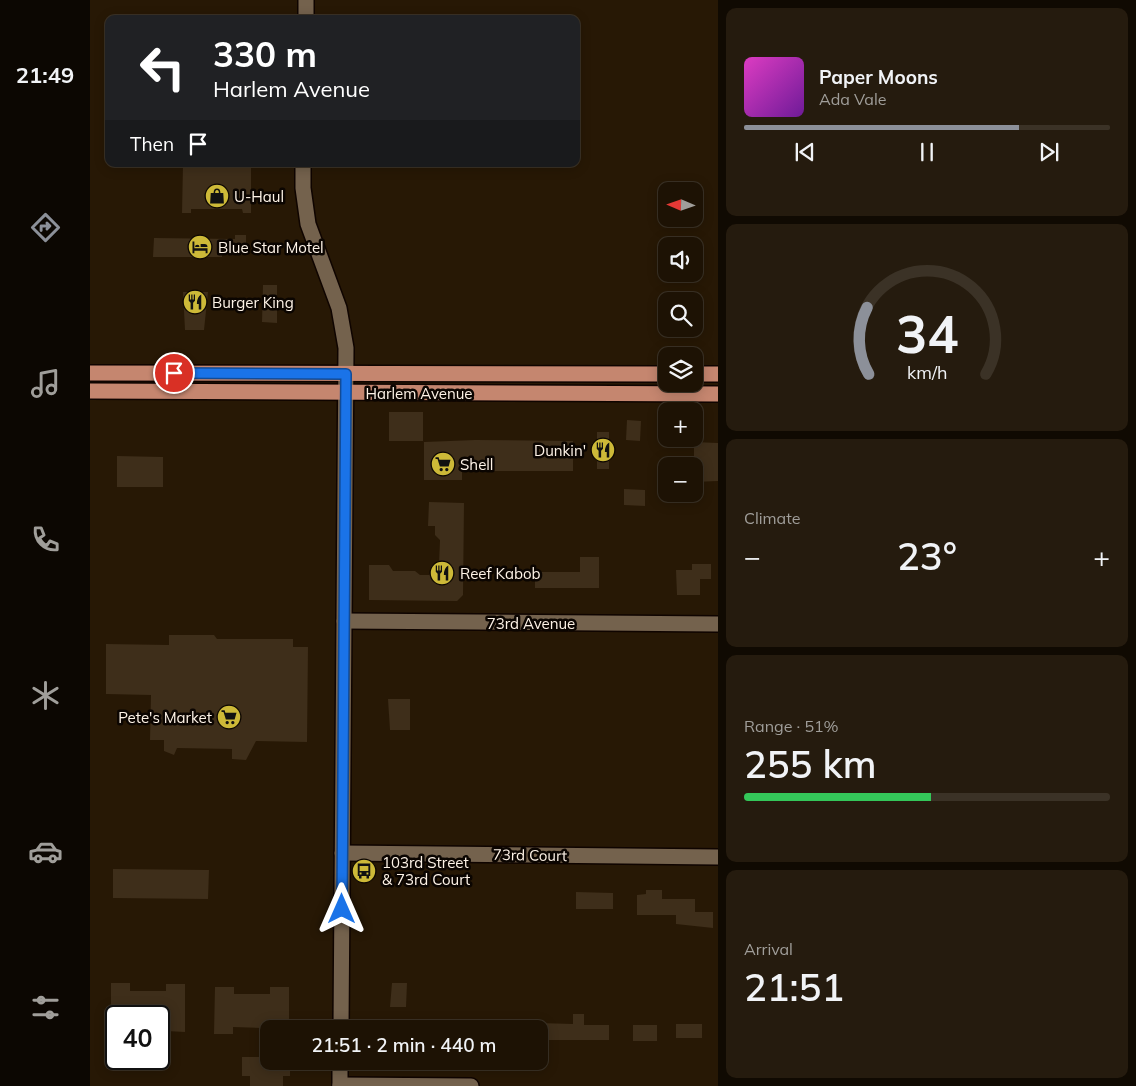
<!DOCTYPE html>
<html lang="en">
<head>
<meta charset="utf-8">
<style>
	:root { --surface:#1d1204; --page:#251b0e; --text:#f1f3f6; --muted:#a09e9a; --line:#3b3226; --accent:#8c9099 }
	body { margin:0; font-family:Mulish,sans-serif; background:var(--page); color:var(--text); height:100vh; display:flex; flex-direction:column; font-size:19px; white-space:nowrap }
	* { box-sizing:border-box; margin:0 }
	p { font-size:16px; color:var(--muted) }
	.icon { flex:none; width:28px; height:28px; fill:none; stroke:currentColor; stroke-width:2; stroke-linecap:round; stroke-linejoin:round }
	.map { position:relative; flex:1; overflow:hidden }
	.drawer { display:flex; flex-direction:column; gap:8px; padding:8px; background:#100a02; width:418px }
	.drawer>* { flex:none }
	.hud { position:absolute; left:15px; top:15px; width:475px; height:152px; border-radius:10px; box-shadow:0 2px 12px #0003,0 0 0 1px var(--line); background:#202124; color:#fff; overflow:hidden }
	.needle { width:32px; rotate:272deg }
	.buttons { position:absolute; left:568px; top:182px; display:grid; gap:10px }
	.buttons a { display:grid; place-items:center; width:45px; height:45px; border-radius:10px; background:var(--surface); box-shadow:0 2px 12px #0003,0 0 0 1px var(--line); font-size:25px }
	.speed { position:absolute; left:15px; top:1005px; display:flex; gap:10px; font-size:25px; font-weight:700; text-align:center }
	.speed>* { display:grid; place-content:center; width:65px; height:65px; border-radius:50%; background:var(--surface); box-shadow:0 2px 12px #0003,0 0 0 1px var(--line); line-height:1 }
	.speed .limit { border:2px solid #111; border-radius:8px; background:#fff; color:#111 }
	.pin { position:absolute; display:grid; place-items:center; width:42px; height:42px; color:#fff; margin:-21px; border:2px solid #fff; border-radius:50%; box-shadow:0 1px 5px #0007 }
	.me { position:absolute; width:55px; margin:-28px; rotate:0deg; stroke-linejoin:round; filter:drop-shadow(0 0 4px #0008) }
	.turn { display:flex; align-items:center; gap:18px; height:105px; padding:0 25px; font-size:22px }
	.turn .icon { width:65px; height:65px; stroke-width:2.5 }
	.turn b { display:block; font-size:35px; line-height:42px }
	.then { display:flex; align-items:center; height:48px; padding:0 25px; background:#0003; gap:10px; font-size:19px }
	.big { font-size:38px; font-weight:600; line-height:1.1 }
	.drawer .widget { flex:1; display:flex; flex-direction:column; justify-content:center; gap:8px; min-width:0; padding:0 18px; border-radius:10px; background:var(--page) }
	.drawer .dial { align-items:center; gap:0 }
	.dial svg { height:130px; overflow:visible; fill:none; stroke:var(--line); stroke-width:7; stroke-linecap:round; text-anchor:middle }
	.dial text { fill:var(--text); stroke:none }
	.song { display:flex; align-items:center; gap:15px }
	.cover { width:60px; height:60px; border-radius:8px; background:linear-gradient(135deg,hsl(310 70% 55%),hsl(280 70% 35%)) }
	.played { height:5px; border-radius:2px; background:linear-gradient(90deg,var(--accent) 75%,var(--line) 75%) }
	.keys { display:flex; justify-content:space-around; direction:ltr }
	.heat { display:flex; justify-content:space-between; align-items:center; font-size:28px; direction:ltr }
	.charge { height:8px; border-radius:4px; background:linear-gradient(90deg,#34c759 51%,var(--line) 0) }
	.trip { position:absolute; left:170px; top:1020px; width:288px; height:50px; border-radius:10px; background:var(--surface); box-shadow:0 2px 12px #0003,0 0 0 1px var(--line); font-weight:600; line-height:50px; text-align:center }
	main { display:flex; flex:1; min-height:0 }
	.dock { display:flex; flex-direction:column; width:90px; justify-content:space-around; align-items:center; background:#0c0702; color:var(--muted) }
	.dock .icon { width:35px; height:35px }
	.dock .selected { color:var(--accent) }
	.dock b { font-size:22px; color:var(--text) }
	.map>svg:first-child { display:block }
	.building { fill:#3e2e1a }
	.lines { fill:none; stroke-linecap:round; stroke-linejoin:round }
	.minor-casing { stroke:#0f0400; stroke-width:18 }
	.major-casing { stroke:#0f0400; stroke-width:18 }
	.minor { stroke:#74624d; stroke-width:15 }
	.major { stroke:#c5866f; stroke-width:15 }
	.route-casing { stroke:#114b97; stroke-width:12 }
	.route { stroke:#1a73e8; stroke-width:9 }
	.labels { text-anchor:middle; dominant-baseline:central; stroke-width:5; stroke-linejoin:round; paint-order:stroke }
	.poi-label { font-size:15px; fill:#fef3e7; stroke:#0b0501; text-anchor:start }
	.street-label { font-size:15px; fill:#fef3e7; stroke:#0b0501 }
</style>
</head>
<body>
<main>
<nav class="dock">
<b>21:49</b>
<svg class="icon selected" aria-label="directions" viewBox="0 0 24 24"><path d="M12 3l9 9-9 9-9-9zM9 14v-3h6M13 9l2 2-2 2"/></svg>
<svg class="icon" aria-label="music" viewBox="0 0 24 24"><path d="M9 18V5l10-2v13"/><circle cx="6" cy="18" r="3"/><circle cx="16" cy="16" r="3"/></svg>
<svg class="icon" aria-label="phone" viewBox="0 0 24 24"><path d="M5 4h4l2 5-3 2q2 4 5 5l2-3 5 2v4C11 20 4 13 5 4z"/></svg>
<svg class="icon" aria-label="climate" viewBox="0 0 24 24"><path d="M12 3v18M4 7l16 10M4 17L20 7"/></svg>
<svg class="icon" aria-label="car" viewBox="0 0 24 24"><path d="M5 17H2v-5l4-1 3-4h7l3 4 3 1v5h-3M9 17h6M6 11h13"/><circle cx="7" cy="17" r="2"/><circle cx="17" cy="17" r="2"/></svg>
<svg class="icon" aria-label="filters" viewBox="0 0 24 24"><path d="M4 7h16M4 17h16"/><circle cx="9" cy="7" r="2"/><circle cx="15" cy="17" r="2"/></svg>
</nav>
<div class="map">
<svg width="629" height="1086" viewBox="0 0 629 1086">
	<rect width="100%" height="100%" fill="#271805"/>
	<g class="building">
		<path d="M93 164H161V213H153L152 209H101V213H92Z"/>
		<path d="M145 235H156V255H132V257H63L64 238 145 239Z"/>
		<path d="M173 285H187V323L172 322Z"/>
		<path d="M93 292H118L114 330H95Z"/>
		<rect x="299" y="412" width="34" height="29"/>
		<path d="M537 420 551 421 550 441 536 440Z"/>
		<rect x="507" y="432" width="12" height="37"/>
		<path d="M385 440 483 441V471H372V480H334V442Z"/>
		<path d="M604 442 629 443V481L604 482Z"/>
		<path d="M27 456 73 457V487H27Z"/>
		<path d="M534 489 555 490V506L534 505Z"/>
		<path d="M339 502 374 503 373 595 367 601 279 600V565H299L303 571H325L330 575H339L349 565 350 540 345 535V526H338Z"/>
		<path d="M490 557H509V588H445V572H490Z"/>
		<path d="M602 564H621V579H610V595H587L586 570H602Z"/>
		<path d="M79 635H124L127 639H203V647H218L217 742 166 741 156 760 142 759V749L87 748 84 755 74 751V740H60L61 695 16 694V644L79 645Z"/>
		<path d="M298 699H320V730H300Z"/>
		<path d="M23 869 119 870 118 899 23 898Z"/>
		<path d="M556 890H572V899H605V912H623V928L586 924V915H547V895L556 894Z"/>
		<path d="M486 892 523 893V909H486Z"/>
		<path d="M21 983H40V991H76V984H95V1032L76 1031V1024H69V1016H21Z"/>
		<path d="M302 983H317L316 1007H300Z"/>
		<path d="M125 987H144V994H180V987H199V1029L143 1027V1034H124Z"/>
		<path d="M483 1014H494V1025H519V1040H449V1023L483 1024Z"/>
		<rect x="586" y="1024" width="26" height="14"/>
		<rect x="543" y="1025" width="24" height="16"/>
		<path d="M152 1057H179V1061H200V1076H193V1086H160V1076H152Z"/>
	</g>
	<g class="lines">
		<g class="minor-casing">
			<g id="minor">
				<path d="M216 19V0"/>
				<path d="M213 164V188L218 224 249 308 256 348 251 1029"/>
				<path d="M254 621 629 624"/>
				<path d="M252 853 629 857"/>
				<path d="M250 1085 381 1086"/>
				<path d="M250 1086V1061"/>
			</g>
		</g>
		<g class="major-casing">
			<g id="major">
				<path d="M0 373 576 374"/>
				<path d="M604 374H629"/>
				<path d="M0 391 629 394"/>
			</g>
		</g>
		<use href="#minor" class="minor"/>
		<use href="#major" class="major"/>
	</g>
	<g class="lines">
		<g class="route-casing">
			<path id="route" d="M84 373 256 374 252 909"/>
		</g>
		<use href="#route" class="route"/>
	</g>
	<defs>
		<g id="shop-disc" transform="scale(1.25)"><circle r="9.5" fill="#cdb938" stroke="#0b0501"/><path d="M-5-2.5h2.3a2.7 3.5 0 0 1 5.4 0H5L5.5 6h-11ZM-1.5-2.5h3a1.5 2.3 0 0 0-3 0Z" fill="#111"/></g>
		<g id="hotel-disc" transform="scale(1.25)"><circle r="9.5" fill="#cdb938" stroke="#0b0501"/><path d="M-6-4.5h1.5V1H6V5H4.5V3h-9V5H-6ZM-4 0a1.8 1.8 0 1 1 3.6 0ZM.5 0V-2.5h3Q6-2.5 6 0Z" fill="#111"/></g>
		<g id="restaurant-disc" transform="scale(1.25)"><circle r="9.5" fill="#cdb938" stroke="#0b0501"/><path d="M-5-6h1v4h1v-4h1v4h1v-4h1v5L-1.5 .5V6h-2V.5L-5-1ZM5-6V6H3V1.5H1.5Q1.5-4 5-6Z" fill="#111"/></g>
		<g id="supermarket-disc" transform="scale(1.25)"><circle r="9.5" fill="#cdb938" stroke="#0b0501"/><path d="M-6-5.5h2.5l.6 2H6L4.5 2H-2.5L-4.4-4H-6ZM-1.5 3.2a1.3 1.3 0 1 0 .1 0ZM3 3.2a1.3 1.3 0 1 0 .1 0Z" fill="#111"/></g>
		<g id="bus-disc" transform="scale(1.25)"><circle r="9.5" fill="#cdb938" stroke="#0b0501"/><path d="M-5-6H5V4H4V6H2V4H-2V6H-4V4H-5ZM-3.5-4V0h7V-4ZM-3.5 1.2v1.5H-2V1.2ZM2 1.2v1.5H3.5V1.2Z" fill="#111"/></g>
	</defs>
	<g fill-rule="evenodd">
		<use href="#shop-disc" x="127" y="196"/>
		<use href="#hotel-disc" x="110" y="247"/>
		<use href="#restaurant-disc" x="105" y="302"/>
		<use href="#restaurant-disc" x="513" y="450"/>
		<use href="#supermarket-disc" x="353" y="464"/>
		<use href="#restaurant-disc" x="352" y="573"/>
		<use href="#supermarket-disc" x="139" y="717"/>
		<use href="#bus-disc" x="274" y="871"/>
	</g>
	<g class="labels">
		<g class="poi-label">
			<text x="144" y="196">U-Haul</text>
			<text x="128" y="247">Blue Star Motel</text>
			<text x="122" y="302">Burger King</text>
			<text x="496" y="450" text-anchor="end">Dunkin'</text>
			<text x="370" y="464">Shell</text>
			<text x="370" y="573">Reef Kabob</text>
			<text x="122" y="717" text-anchor="end">Pete's Market</text>
			<text x="292" y="862">103rd Street<tspan x="292" dy="17">&amp; 73rd Court</tspan></text>
		</g>
		<g class="street-label">
			<text x="329" y="393">Harlem Avenue</text>
			<text x="441" y="623">73rd Avenue</text>
			<text transform="translate(440 855) rotate(1)">73rd Court</text>
		</g>
	</g>
</svg>
<div class="buttons">
<a><svg class="needle" viewBox="-14 -14 28 28"><path d="M0-13l5 13h-10z" fill="#e53935"/><path d="M0 13l5-13h-10z" fill="#a09e9a"/></svg></a>
<a><svg class="icon" aria-label="sound" viewBox="0 0 24 24"><path d="M4 9h4l5-4v14l-5-4H4zM17 9q2 3 0 6"/></svg></a>
<a><svg class="icon" aria-label="search" viewBox="0 0 24 24"><circle cx="10" cy="10" r="6"/><path d="M15 15l6 6"/></svg></a>
<a><svg class="icon" aria-label="layers" viewBox="0 0 24 24"><path d="M12 4l9 5-9 5-9-5zM3 14l9 5 9-5"/></svg></a>
<a>+</a>
<a>−</a>
</div>
<div class="speed"><div class="limit">40</div></div>
<div class="pin" style="left:84px;top:373px;background:#d93025"><svg class="icon" aria-label="arrive" viewBox="0 0 24 24"><path d="M6 21V4h12l-3 4 3 4H6"/></svg></div>
<svg class="me" style="left:252px;top:909px" viewBox="-20 -20 40 40"><path d="M0-17L14 15 0 8-14 15z" fill="#1a73e8" stroke="#fff" stroke-width="4"/></svg>
<div class="trip">21:51 · 2 min · 440 m</div>
<div class="hud">
<div class="turn"><svg class="icon" aria-label="left" viewBox="0 0 24 24"><path d="M17 20v-9H6M10 6l-5 5 5 5"/></svg><div><b>330 m</b>Harlem Avenue</div></div>
<div class="then">Then<svg class="icon" aria-label="arrive" viewBox="0 0 24 24"><path d="M6 21V4h12l-3 4 3 4H6"/></svg></div>
</div>
</div>
<section class="drawer">
<div class="widget">
<div class="song"><i class="cover"></i><div><b>Paper Moons</b><p>Ada Vale</p></div></div>
<div class="played"></div>
<div class="keys"><svg class="icon" aria-label="previous" viewBox="0 0 24 24"><path d="M18 5L8 12l10 7zM5 5v14"/></svg><svg class="icon" aria-label="pause" viewBox="0 0 24 24"><path d="M8 5v14M16 5v14"/></svg><svg class="icon" aria-label="next" viewBox="0 0 24 24"><path d="M6 5l10 7-10 7zM19 5v14"/></svg></div>
</div>
<div class="widget dial"><svg viewBox="0 0 100 80">
<path d="M14 69A42 42 0 1 1 86 69"/>
<path d="M14 69A42 42 0 0 1 13 28" stroke="#8c9099"/>
<text x="50" y="56" font-size="32" font-weight="700">34</text>
<text x="50" y="72" font-size="11">km/h</text>
</svg></div>
<div class="widget"><p>Climate</p>
<div class="heat"><a>−</a><b class="big">23°</b><a>+</a></div>
</div>
<div class="widget"><p>Range · 51%</p><b class="big">255 km</b><div class="charge"></div></div>
<div class="widget"><p>Arrival</p><b class="big">21:51</b></div>
</section>
</main>
</body>
</html>
